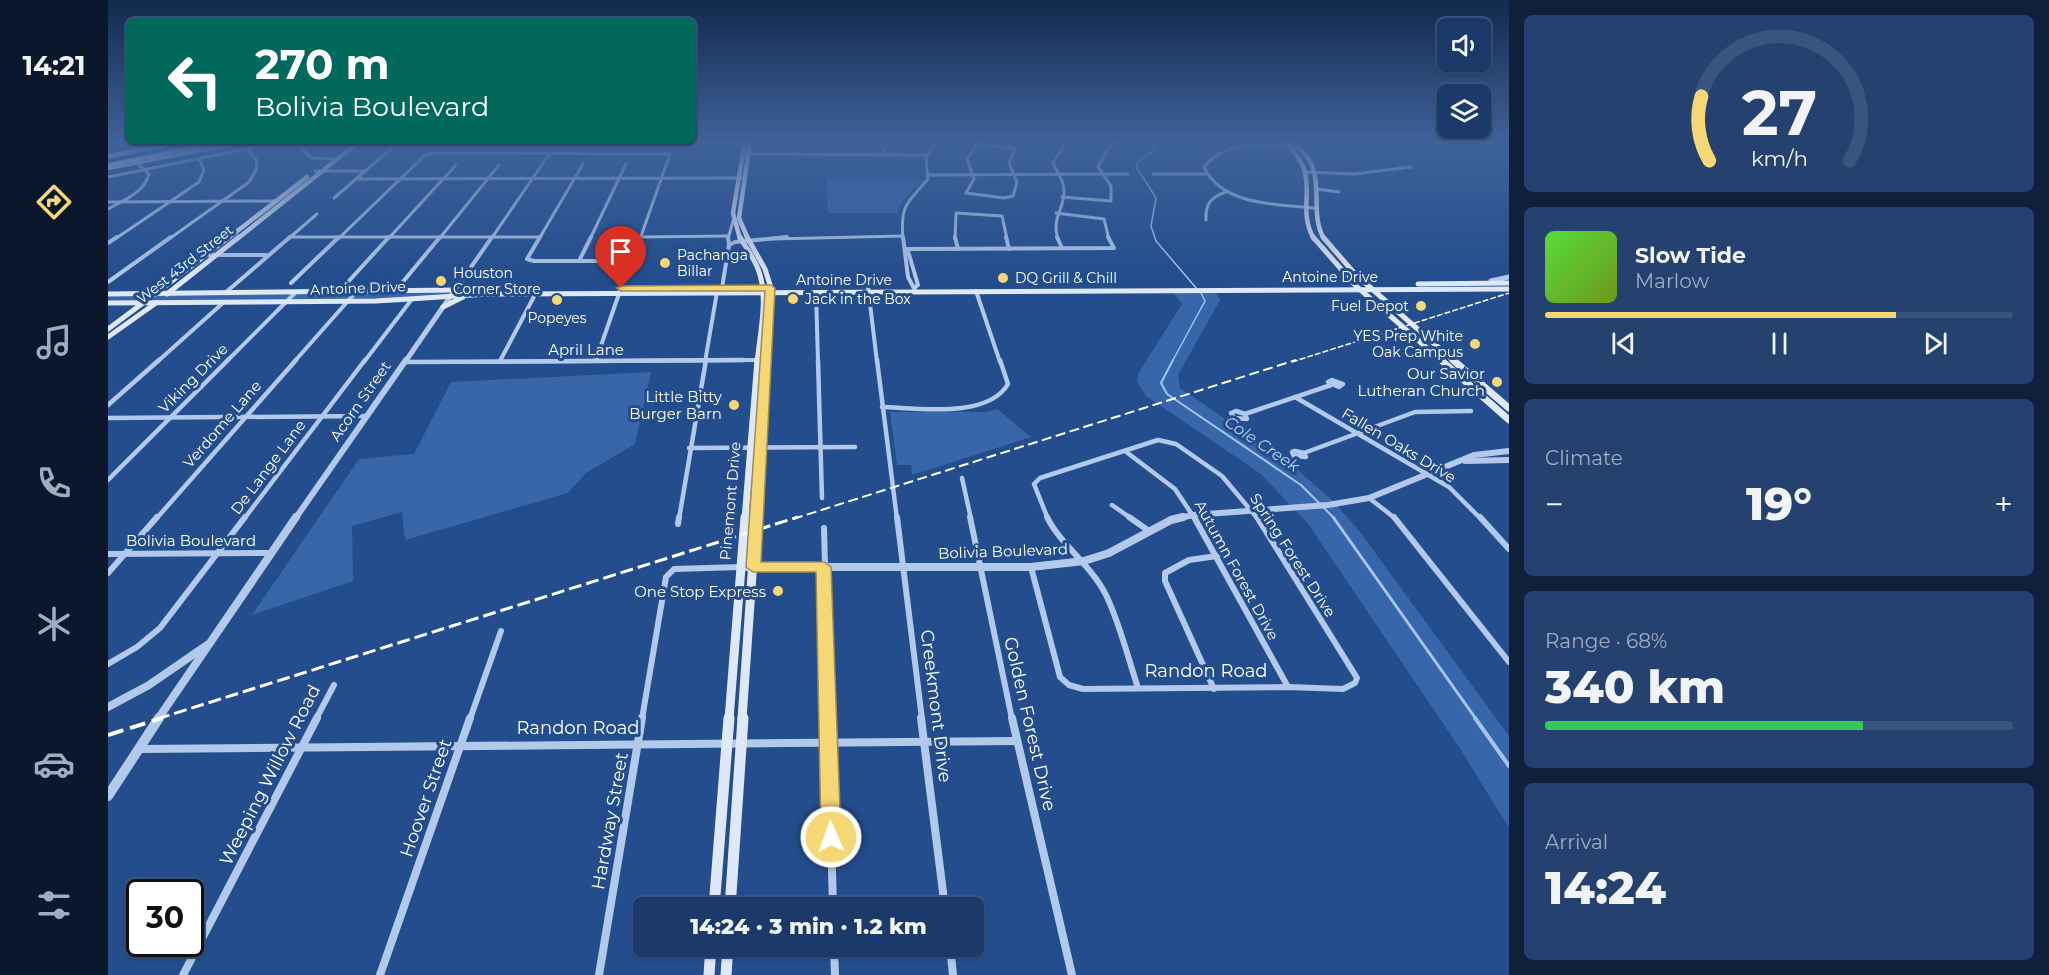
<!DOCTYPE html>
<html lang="en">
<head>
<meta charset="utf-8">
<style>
	:root { --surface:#1b3a6a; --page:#244170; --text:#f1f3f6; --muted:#a0adc1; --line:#39547e; --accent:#f6d776 }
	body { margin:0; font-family:Montserrat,sans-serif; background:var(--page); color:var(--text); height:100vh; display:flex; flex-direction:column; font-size:22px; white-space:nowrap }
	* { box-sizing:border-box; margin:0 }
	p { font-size:20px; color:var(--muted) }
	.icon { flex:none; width:33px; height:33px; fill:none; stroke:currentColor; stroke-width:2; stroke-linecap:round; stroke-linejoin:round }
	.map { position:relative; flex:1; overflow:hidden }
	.sheet { display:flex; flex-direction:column; gap:15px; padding:15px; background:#0f203a; width:540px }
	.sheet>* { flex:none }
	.banner { position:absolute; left:18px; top:18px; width:570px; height:126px; border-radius:9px; box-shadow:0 2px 4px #0004,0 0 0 2px var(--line); background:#00695c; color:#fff; overflow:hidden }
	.fabs { position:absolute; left:1329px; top:18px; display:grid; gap:12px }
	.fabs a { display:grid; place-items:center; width:54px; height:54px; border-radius:9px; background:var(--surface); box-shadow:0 2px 4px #0004,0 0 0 2px var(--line); font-size:30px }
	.speed { position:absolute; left:18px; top:879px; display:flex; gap:12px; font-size:30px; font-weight:700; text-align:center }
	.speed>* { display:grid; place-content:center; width:78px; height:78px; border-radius:50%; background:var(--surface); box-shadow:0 2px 4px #0004,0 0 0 2px var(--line); line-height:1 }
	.speed .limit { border:3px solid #111; border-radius:9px; background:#fff; color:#111 }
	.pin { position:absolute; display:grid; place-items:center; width:51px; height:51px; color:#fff; margin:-62px -26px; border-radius:50% 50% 50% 0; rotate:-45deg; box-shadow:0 0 6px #0007 }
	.pin .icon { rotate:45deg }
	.me { position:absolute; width:66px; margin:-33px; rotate:358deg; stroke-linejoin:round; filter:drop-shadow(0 0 4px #0008) }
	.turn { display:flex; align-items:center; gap:21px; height:126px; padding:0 30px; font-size:27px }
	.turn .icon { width:78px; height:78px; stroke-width:2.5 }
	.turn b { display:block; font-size:42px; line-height:51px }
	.big { font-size:45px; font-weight:800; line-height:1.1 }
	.sheet .tile { flex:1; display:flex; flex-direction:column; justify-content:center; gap:9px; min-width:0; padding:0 21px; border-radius:9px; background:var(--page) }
	.sheet .dial { align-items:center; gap:0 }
	.dial svg { height:156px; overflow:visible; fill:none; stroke:var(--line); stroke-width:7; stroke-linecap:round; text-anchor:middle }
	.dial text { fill:var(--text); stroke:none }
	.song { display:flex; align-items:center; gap:18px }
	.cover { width:72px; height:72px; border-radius:9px; background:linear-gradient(135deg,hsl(110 70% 55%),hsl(80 70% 35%)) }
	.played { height:6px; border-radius:3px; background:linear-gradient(90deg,var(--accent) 75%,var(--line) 75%) }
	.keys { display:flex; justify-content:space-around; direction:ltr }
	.heat { display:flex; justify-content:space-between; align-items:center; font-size:33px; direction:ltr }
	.charge { height:9px; border-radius:4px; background:linear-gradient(90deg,#34c759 68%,var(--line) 0) }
	.trip { position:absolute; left:525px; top:897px; width:351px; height:60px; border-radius:9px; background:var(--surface); box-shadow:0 2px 4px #0004,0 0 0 2px var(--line); font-weight:800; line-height:60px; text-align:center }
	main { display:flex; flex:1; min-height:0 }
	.tabs { display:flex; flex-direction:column; width:108px; justify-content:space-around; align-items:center; background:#0b172a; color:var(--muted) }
	.tabs .icon { width:42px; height:42px }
	.tabs .on { color:var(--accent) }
	.tabs b { font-size:27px; color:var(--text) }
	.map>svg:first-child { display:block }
	.green { fill:#3866aa }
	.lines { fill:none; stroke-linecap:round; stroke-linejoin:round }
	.stream-far3 { stroke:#a7c4ec; stroke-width:1.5 }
	.stream-far2 { stroke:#a7c4ec; stroke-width:2 }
	.stream-far1 { stroke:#a7c4ec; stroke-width:3 }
	.stream { stroke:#a7c4ec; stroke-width:4 }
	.minor-far4 { stroke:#b3c9eb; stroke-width:3 }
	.minor-far3 { stroke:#b3c9eb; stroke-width:4 }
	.minor-far2 { stroke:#b3c9eb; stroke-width:4.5 }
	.minor-far1 { stroke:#b3c9eb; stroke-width:6 }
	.minor { stroke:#b3c9eb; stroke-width:8 }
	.tertiary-far3 { stroke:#b3c9eb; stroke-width:5 }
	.tertiary-far2 { stroke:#b3c9eb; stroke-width:6 }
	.tertiary-far1 { stroke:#b3c9eb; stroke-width:8 }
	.tertiary { stroke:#b3c9eb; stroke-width:10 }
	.secondary-far4 { stroke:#dee8f9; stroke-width:4.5 }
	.secondary-far3 { stroke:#dee8f9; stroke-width:5 }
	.secondary-far2 { stroke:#dee8f9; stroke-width:7 }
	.secondary-far1 { stroke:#dee8f9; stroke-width:9 }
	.secondary { stroke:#dee8f9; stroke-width:11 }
	.motorway { fill:#fff; fill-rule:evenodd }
	.rail-far3 { stroke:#fff; stroke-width:1.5; stroke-dasharray:6 2; stroke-linecap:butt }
	.rail-far2 { stroke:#fff; stroke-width:2; stroke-dasharray:10 4.5; stroke-linecap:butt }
	.rail-far1 { stroke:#fff; stroke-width:3; stroke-dasharray:13 5; stroke-linecap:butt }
	.rail { stroke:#fff; stroke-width:4; stroke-dasharray:16 7; stroke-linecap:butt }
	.route { fill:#f6d776; stroke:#a08c4d; stroke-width:1.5 }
	.poi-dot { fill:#f6d776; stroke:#244d8d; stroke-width:2 }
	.labels { text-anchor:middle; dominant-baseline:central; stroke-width:6; stroke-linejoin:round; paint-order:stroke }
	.far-poi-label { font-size:14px; fill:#fff; stroke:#244d8d; text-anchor:start }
	.far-street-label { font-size:14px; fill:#fff; stroke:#244d8d }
	.street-label { font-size:15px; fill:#fff; stroke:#244d8d }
	.poi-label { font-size:15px; fill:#fff; stroke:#244d8d; text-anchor:end }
	.water-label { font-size:16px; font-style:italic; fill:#bfd4f2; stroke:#244d8d }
	.near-street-label { font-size:18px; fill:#fff; stroke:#244d8d }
</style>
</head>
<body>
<main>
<nav class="tabs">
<b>14:21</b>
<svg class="icon on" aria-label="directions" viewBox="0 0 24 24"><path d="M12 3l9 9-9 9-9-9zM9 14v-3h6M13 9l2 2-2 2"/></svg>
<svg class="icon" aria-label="music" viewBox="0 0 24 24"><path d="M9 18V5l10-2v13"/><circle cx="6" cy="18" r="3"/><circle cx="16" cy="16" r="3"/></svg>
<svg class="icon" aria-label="phone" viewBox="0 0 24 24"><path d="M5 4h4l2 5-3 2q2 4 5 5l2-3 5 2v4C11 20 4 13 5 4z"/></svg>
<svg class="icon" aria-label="climate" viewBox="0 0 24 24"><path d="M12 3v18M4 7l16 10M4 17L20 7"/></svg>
<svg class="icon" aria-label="car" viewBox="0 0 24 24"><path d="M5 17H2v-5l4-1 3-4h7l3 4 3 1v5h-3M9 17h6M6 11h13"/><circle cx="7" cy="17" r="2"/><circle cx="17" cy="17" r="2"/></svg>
<svg class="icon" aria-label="filters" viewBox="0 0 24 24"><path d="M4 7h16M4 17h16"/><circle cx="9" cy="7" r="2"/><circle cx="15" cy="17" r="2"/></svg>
</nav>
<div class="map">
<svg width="1401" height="975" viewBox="0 0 1401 975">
	<rect width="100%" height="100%" fill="#244d8d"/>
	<g class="green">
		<path d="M718 179 815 180 794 202 789 213H720Z"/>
		<path d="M343 288 336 299 292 303 0 305V292Z"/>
		<path d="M1065 292H1108L1112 300 1070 375 1072 388 1184 465 1225 501 1252 532 1401 736V828L1353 750 1201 525 1153 474 1038 396 1029 381 1030 374 1074 304Z"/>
		<path d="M543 372 527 444 478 473 460 493 297 540 294 512 244 526 245 581 144 615 251 459 306 454 343 382Z"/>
		<path d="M889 409 923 437 804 475 803 465H789L782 412H880Z"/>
	</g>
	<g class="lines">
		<g class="stream-far3">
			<path d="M1047 141V150L1029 163V168L1048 198 1043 226 1048 241 1089 289"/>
			<path d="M0 144H49L61 141"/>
			<path d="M1064 362 1097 301 1093 293"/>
		</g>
		<path class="stream-far2" d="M1065 360 1053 383 1059 394 1193 485 1227 519"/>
		<path class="stream-far1" d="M1225 517 1368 719"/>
		<path class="stream" d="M1367 718 1401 766"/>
		<g class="minor-far4">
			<path d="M187 141 203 158 229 159"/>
			<path d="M558 142H637"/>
			<path d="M869 144 907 149 901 163 909 182 905 196 896 198 858 193 866 179 859 159Z"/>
			<path d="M1192 148C1158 145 1120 138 1096 167 1114 206 1169 204 1206 208"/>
			<path d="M775 153 777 147 784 141"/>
			<path d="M635 154 818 155"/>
			<path d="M207 171H258"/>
			<path d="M1198 172 1246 174 1303 167"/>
			<path d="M1045 174H1098"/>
			<path d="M819 175 1020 174"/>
			<path d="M0 177 178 141"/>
			<path d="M248 179 633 178"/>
			<path d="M1209 189 1231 192"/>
			<path d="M954 197 1003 201V186L990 167 1000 149 1010 141"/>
			<path d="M226 198 285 147"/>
			<path d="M0 202 169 201"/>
			<path d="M0 209C16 200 36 193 41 174L29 163"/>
			<path d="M948 213 996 219 1001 239"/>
			<path d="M1098 220C1097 204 1103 197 1118 192"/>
			<path d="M181 237H432"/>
			<path d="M532 237 620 236"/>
			<path d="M7 239 91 182 96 170 91 159"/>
			<path d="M61 239 141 182 148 170 149 161 139 149"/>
			<path d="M180 239 209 214"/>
			<path d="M230 239 316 156 323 153 562 154 532 239"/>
			<path d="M280 239 348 165"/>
			<path d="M331 239 391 165"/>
			<path d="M383 239 442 153"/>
			<path d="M431 239 475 164"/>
			<path d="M482 239 518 164"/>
			<path d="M620 239 625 221"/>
			<path d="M663 239 794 236"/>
			<path d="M795 239C792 204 799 204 820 179L818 158 829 141"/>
			<path d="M847 239 848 213 894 216 899 239"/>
			<path d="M950 239C943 217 957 209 956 190 956 179 948 172 945 162L960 141"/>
		</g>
		<g class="minor-far3">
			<path d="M432 237 419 259 426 261H513L525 258 532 237"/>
			<path d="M620 237 621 245"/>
			<path d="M795 237 800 277 808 292"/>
			<path d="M847 237 850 249"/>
			<path d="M898 237 901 249"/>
			<path d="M949 237 954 248"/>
			<path d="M0 243 9 237"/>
			<path d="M797 249 1006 248 1000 237"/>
			<path d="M797 249 800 251 810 285 807 287"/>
			<path d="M97 255H159"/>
			<path d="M471 261 483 237"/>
			<path d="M0 282 63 237"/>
			<path d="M183 283 231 237"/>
			<path d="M239 283 281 237"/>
			<path d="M294 283 332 237"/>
			<path d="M760 287 769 362"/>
			<path d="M614 288 621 245 627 242 679 237"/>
			<path d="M347 290 384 237"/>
			<path d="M868 291 892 362"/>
			<path d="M708 292 710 362"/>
			<path d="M117 293 182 237"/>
			<path d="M488 360 513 288"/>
			<path d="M392 361 430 289"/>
			<path d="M49 362 116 302"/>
			<path d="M118 362 187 293"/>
			<path d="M186 362 247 293"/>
			<path d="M256 362 304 299"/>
			<path d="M368 362 653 360"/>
			<path d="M597 362 609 292"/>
		</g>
		<g class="minor-far2">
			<path d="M710 360 714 498"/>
			<path d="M769 360 789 519"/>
			<path d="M298 362 635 360"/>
			<path d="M1224 380 1235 384 1231 387 1220 382Z"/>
			<path d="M1187 397 1341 487 1373 519"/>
			<path d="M0 405 51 360"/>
			<path d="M774 407C809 408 880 419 900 384L892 360"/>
			<path d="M1128 411 1137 414 1139 419 1126 418 1123 413Z"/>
			<path d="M1137 414 1223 385"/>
			<path d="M0 418 260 416"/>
			<path d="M581 448 747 447"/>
			<path d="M1017 451 1067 489 1087 519"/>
			<path d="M1187 451 1196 453 1198 457 1186 456 1184 452Z"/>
			<path d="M1196 453 1307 412 1363 411"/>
			<path d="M854 478 863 519"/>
			<path d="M0 480 120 360"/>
			<path d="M1261 498 1288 519"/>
			<path d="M1004 505 1024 519"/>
			<path d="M48 519 188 360"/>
			<path d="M136 519 257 360"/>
			<path d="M571 519 598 360"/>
			<path d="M940 519 926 484 932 478 1050 440 1068 444 1114 476 1150 519"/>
		</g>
		<g class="minor-far1">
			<path d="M789 517 814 719"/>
			<path d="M862 517 904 719"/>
			<path d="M939 517C952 544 983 565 998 595 1012 624 1020 658 1030 688"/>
			<path d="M1021 517 1041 531"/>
			<path d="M1086 517 1180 687"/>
			<path d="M1286 517 1401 662"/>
			<path d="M1372 517 1401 549"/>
			<path d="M570 524 571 517"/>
			<path d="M716 528 721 719"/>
			<path d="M0 554 163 553"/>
			<path d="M923 567 952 677 961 685 975 689 1180 687 1235 689 1247 683 1249 678 1149 517"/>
			<path d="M0 573 49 517"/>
			<path d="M0 664 29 647 52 628 137 517"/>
			<path d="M1106 689 1057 581V573L1081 560 1109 556"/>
			<path d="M208 719 226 685"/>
			<path d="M362 719 393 631"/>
			<path d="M534 719 558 577 566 569 633 567"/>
		</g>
		<g class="minor">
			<path d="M720 718 725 908"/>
			<path d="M813 718 837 908"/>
			<path d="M904 718 964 975"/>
			<path d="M32 749 909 741"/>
			<path d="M726 946 727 975"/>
			<path d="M842 946 845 975"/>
			<path d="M75 975 209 718"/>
			<path d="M272 975 362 718"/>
			<path d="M491 975 534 718"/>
		</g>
		<g class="tertiary-far3">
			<path d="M1383 281 1401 277"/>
			<path d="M297 362 344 294"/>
		</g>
		<g class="tertiary-far2">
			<path d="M1357 461 1401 460"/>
			<path d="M187 519 298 360"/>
			<path d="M1068 519 1085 515 1220 505 1261 498 1366 455 1401 451"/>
		</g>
		<g class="tertiary-far1">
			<path d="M633 567H923L976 561 1001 553 1063 520 1075 517"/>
			<path d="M0 707 41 685 99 645"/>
			<path d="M50 719 188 517"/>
		</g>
		<path class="tertiary" d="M0 796 51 718"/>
		<g class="secondary-far4">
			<path d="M1177 141C1184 149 1192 158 1196 169 1204 193 1191 213 1206 239"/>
			<path d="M1185 141C1193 149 1201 157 1205 168 1213 192 1203 216 1216 239"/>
			<path d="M0 156 77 141"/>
			<path d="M0 168 139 141"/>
			<path d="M119 239 199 177"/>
			<path d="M129 239 252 141"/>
			<path d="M632 239 625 213 637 141"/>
			<path d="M640 239 631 218 642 141"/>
		</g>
		<g class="secondary-far3">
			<path d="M632 237C638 248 646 258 650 269 661 296 652 333 649 362"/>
			<path d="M639 237 657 269 663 288 658 362"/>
			<path d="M1205 237 1248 286 1335 362"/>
			<path d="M1215 237 1247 274 1347 362"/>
			<path d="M1310 284 1401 283"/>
			<path d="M0 294 347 290"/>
			<path d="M47 294 121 237"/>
			<path d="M59 294 131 237"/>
			<path d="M0 303 268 301 380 294 1401 289"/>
			<path d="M335 307 355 297"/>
			<path d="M0 329 35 303"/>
			<path d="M0 337 48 303"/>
		</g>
		<g class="secondary-far2">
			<path d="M1333 360 1401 420"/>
			<path d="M1345 360 1401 408"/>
			<path d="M637 519 650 360"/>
			<path d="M648 519 658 360"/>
		</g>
		<g class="secondary-far1">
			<path d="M621 719 637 517"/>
			<path d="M634 719 648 517"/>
		</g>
		<g class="secondary">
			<path d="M606 908 621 718"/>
			<path d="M622 908 635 718"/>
			<path d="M601 975 603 946"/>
			<path d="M618 975 620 946"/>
		</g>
		<g class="motorway">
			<path d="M110 141H122L0 167V163Z"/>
			<path d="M26 150 28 153 0 159V155Z"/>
		</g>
		<path class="rail-far3" d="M1184 362 1401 293"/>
		<path class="rail-far2" d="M685 519 1188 360"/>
		<path class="rail-far1" d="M49 719 690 517"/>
		<path class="rail" d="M0 735 54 718"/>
	</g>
	<linearGradient id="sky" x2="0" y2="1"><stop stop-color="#142a4e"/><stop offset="0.51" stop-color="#3f629a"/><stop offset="1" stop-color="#3f629a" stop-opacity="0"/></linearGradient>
	<rect width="1401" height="278" fill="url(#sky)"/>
	<path class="route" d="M663 285 667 288 653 562H716L723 567 733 837 730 844 723 847 716 844 713 837 708 572H645L638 567 657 291H513L508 288 513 286Z"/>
	<g class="poi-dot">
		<circle cx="557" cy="263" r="6"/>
		<circle cx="895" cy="278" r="6"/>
		<circle cx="333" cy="281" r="6"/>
		<circle cx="685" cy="299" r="6"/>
		<circle cx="449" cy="300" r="6"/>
		<circle cx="1313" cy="306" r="6"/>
		<circle cx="1367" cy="344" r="6"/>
		<circle cx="1389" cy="382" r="6"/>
		<circle cx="626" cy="405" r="6"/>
		<circle cx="670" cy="591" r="6"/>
	</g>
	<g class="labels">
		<g class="far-poi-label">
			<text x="569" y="255">Pachanga<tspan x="569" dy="16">Billar</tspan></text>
			<text x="345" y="273">Houston<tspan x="345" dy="16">Corner Store</tspan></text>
			<text x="907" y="278">DQ Grill &amp; Chill</text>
			<text x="697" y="299">Jack in the Box</text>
			<text x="1301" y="306" text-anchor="end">Fuel Depot</text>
			<text x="449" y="318" text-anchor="middle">Popeyes</text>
			<text x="1355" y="336" text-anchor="end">YES Prep White<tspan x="1355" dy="16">Oak Campus</tspan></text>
		</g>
		<g class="far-street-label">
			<text transform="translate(77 264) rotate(-38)">West 43rd Street</text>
			<text x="1222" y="277">Antoine Drive</text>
			<text x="736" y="280">Antoine Drive</text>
			<text transform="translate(250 288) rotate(-2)">Antoine Drive</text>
		</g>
		<g class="street-label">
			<text x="478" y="349">April Lane</text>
			<text transform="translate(85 378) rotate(-45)">Viking Drive</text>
			<text transform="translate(252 401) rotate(-55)">Acorn Street</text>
			<text transform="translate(114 424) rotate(-49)">Verdome Lane</text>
			<text transform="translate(1291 445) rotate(31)">Fallen Oaks Drive</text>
			<text transform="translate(160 467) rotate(-53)">De Lange Lane</text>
			<text transform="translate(622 501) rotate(-85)">Pinemont Drive</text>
			<text x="83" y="540">Bolivia Boulevard</text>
			<text transform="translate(895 551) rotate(-2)">Bolivia Boulevard</text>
			<text transform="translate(1185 555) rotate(57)">Spring Forest Drive</text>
			<text transform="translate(1129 570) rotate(61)">Autumn Forest Drive</text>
		</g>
		<g class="poi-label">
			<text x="1377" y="373">Our Savior<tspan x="1377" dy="17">Lutheran Church</tspan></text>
			<text x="614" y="396">Little Bitty<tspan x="614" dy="17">Burger Barn</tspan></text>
			<text x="658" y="591">One Stop Express</text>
		</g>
		<g class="water-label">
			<text transform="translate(1154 444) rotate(34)">Cole Creek</text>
		</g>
		<g class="near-street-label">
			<text x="1098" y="671">Randon Road</text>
			<text transform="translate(828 706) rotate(83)">Creekmont Drive</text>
			<text transform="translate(922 724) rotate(77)">Golden Forest Drive</text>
			<text x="470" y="728">Randon Road</text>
			<text transform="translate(162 775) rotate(-63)">Weeping Willow Road</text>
			<text transform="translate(318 798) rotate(-71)">Hoover Street</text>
			<text transform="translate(502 821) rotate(-80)">Hardway Street</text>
		</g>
	</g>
</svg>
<div class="fabs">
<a><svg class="icon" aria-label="sound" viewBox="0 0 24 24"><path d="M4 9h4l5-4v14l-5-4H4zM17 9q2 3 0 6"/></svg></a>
<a><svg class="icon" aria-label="layers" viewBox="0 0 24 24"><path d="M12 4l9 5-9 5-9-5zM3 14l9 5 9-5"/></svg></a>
</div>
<div class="speed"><div class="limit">30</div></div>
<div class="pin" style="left:513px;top:288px;background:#d93025"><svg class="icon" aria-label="arrive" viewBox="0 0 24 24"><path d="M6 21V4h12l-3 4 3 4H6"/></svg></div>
<svg class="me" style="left:723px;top:837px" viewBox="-20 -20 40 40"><circle r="17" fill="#f6d776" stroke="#fff" stroke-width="3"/><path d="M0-11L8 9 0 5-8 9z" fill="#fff"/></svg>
<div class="trip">14:24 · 3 min · 1.2 km</div>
<div class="banner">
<div class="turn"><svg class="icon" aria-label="left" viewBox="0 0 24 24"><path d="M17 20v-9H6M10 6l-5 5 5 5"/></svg><div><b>270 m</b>Bolivia Boulevard</div></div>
</div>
</div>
<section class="sheet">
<div class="tile dial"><svg viewBox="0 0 100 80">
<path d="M14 69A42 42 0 1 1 86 69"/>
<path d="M14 69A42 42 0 0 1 10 36" stroke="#f6d776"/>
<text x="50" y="56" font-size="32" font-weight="700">27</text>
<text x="50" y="72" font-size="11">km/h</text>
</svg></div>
<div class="tile">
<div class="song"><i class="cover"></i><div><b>Slow Tide</b><p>Marlow</p></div></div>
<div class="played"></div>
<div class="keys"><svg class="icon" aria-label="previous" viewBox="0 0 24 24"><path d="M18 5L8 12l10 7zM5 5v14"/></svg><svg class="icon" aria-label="pause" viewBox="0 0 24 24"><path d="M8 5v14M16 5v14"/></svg><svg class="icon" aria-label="next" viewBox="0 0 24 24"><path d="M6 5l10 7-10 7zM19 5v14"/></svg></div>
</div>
<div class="tile"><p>Climate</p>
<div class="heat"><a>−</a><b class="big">19°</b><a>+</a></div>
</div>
<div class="tile"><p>Range · 68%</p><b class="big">340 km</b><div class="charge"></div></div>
<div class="tile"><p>Arrival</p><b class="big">14:24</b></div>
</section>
</main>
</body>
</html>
